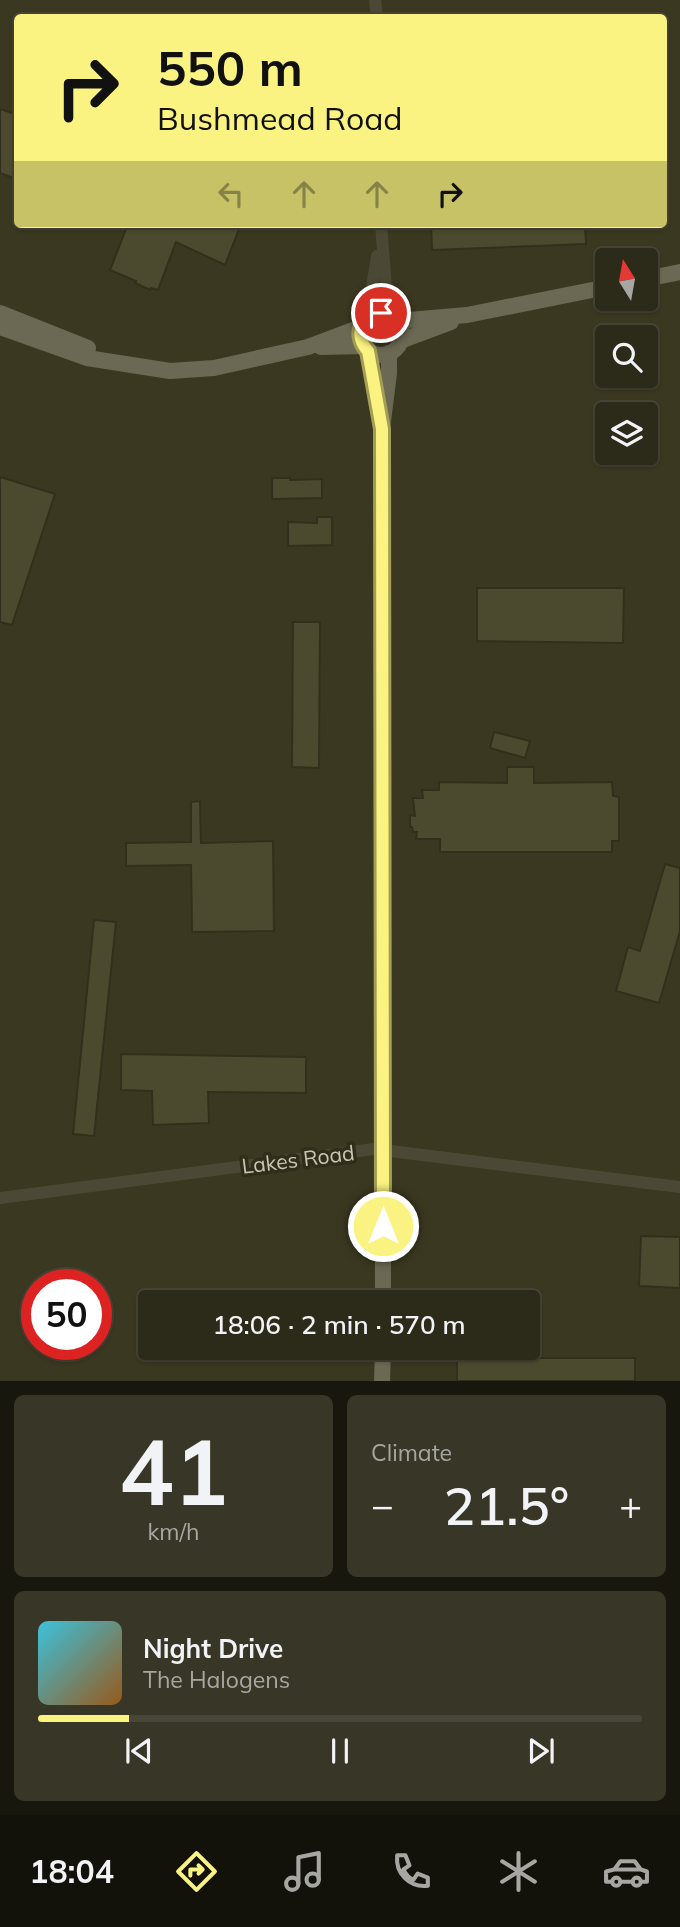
<!DOCTYPE html>
<html lang="en">
<head>
<meta charset="utf-8">
<style>
	:root { --surface:#2c2a19; --page:#383626; --text:#f1f3f6; --muted:#a6a7a2; --line:#484638; --accent:#fbf381 }
	body { margin:0; font-family:Mulish,sans-serif; background:var(--page); color:var(--text); height:100vh; display:flex; flex-direction:column; font-size:26px; white-space:nowrap }
	* { box-sizing:border-box; margin:0 }
	p { font-size:23px; color:var(--muted) }
	.icon { flex:none; width:38px; height:38px; fill:none; stroke:currentColor; stroke-width:2; stroke-linecap:round; stroke-linejoin:round }
	.map { position:relative; height:1381px; overflow:hidden }
	.details { display:flex; flex-direction:column; gap:14px; padding:14px; background:#18170e; flex:1 }
	.details>* { flex:none }
	.banner { position:absolute; left:14px; top:14px; width:653px; height:214px; border-radius:7px; box-shadow:0 2px 5px #0004,0 0 0 2px var(--line); background:#fbf381; color:#111; overflow:hidden }
	.needle { width:46px; rotate:349deg }
	.controls { position:absolute; left:595px; top:248px; display:grid; gap:14px }
	.controls a { display:grid; place-items:center; width:63px; height:63px; border-radius:7px; background:var(--surface); box-shadow:0 2px 5px #0004,0 0 0 2px var(--line); font-size:35px }
	.speed { position:absolute; left:21px; top:1269px; display:flex; gap:14px; font-size:35px; font-weight:700; text-align:center }
	.speed>* { display:grid; place-content:center; width:91px; height:91px; border-radius:50%; background:var(--surface); box-shadow:0 2px 5px #0004,0 0 0 2px var(--line); line-height:1 }
	.speed .limit { border:10px solid #d22; background:#fff; color:#111 }
	.pin { position:absolute; display:grid; place-items:center; width:60px; height:60px; color:#fff; margin:-30px; border:4px solid #fff; border-radius:50%; box-shadow:0 2px 7px #0007 }
	.me { position:absolute; width:77px; margin:-38px; rotate:0deg; stroke-linejoin:round; filter:drop-shadow(0 0 5px #0008) }
	.turn { display:flex; align-items:center; gap:24px; height:147px; padding:0 28px; font-size:32px }
	.turn .icon { width:91px; height:91px; stroke-width:2.5 }
	.turn b { display:block; font-size:49px; line-height:60px }
	.lanes { display:flex; align-items:center; height:66px; padding:0 28px; background:#0003; justify-content:center; gap:35px; direction:ltr }
	.lanes .off { opacity:.35 }
	.big { font-size:52px; font-weight:600; line-height:1.1 }
	.details .tile { flex:1; display:flex; flex-direction:column; justify-content:center; gap:10px; min-width:0; padding:0 24px; border-radius:10px; background:var(--page) }
	.details .dial { align-items:center; gap:0 }
	.dial b { font-size:91px; line-height:1 }
	.song { display:flex; align-items:center; gap:21px }
	.cover { width:84px; height:84px; border-radius:10px; background:linear-gradient(135deg,hsl(190 70% 55%),hsl(30 70% 35%)) }
	.played { height:7px; border-radius:4px; background:linear-gradient(90deg,var(--accent) 15%,var(--line) 15%) }
	.keys { display:flex; justify-content:space-around; direction:ltr }
	.heat { display:flex; justify-content:space-between; align-items:center; font-size:38px; direction:ltr }
	.details .tiles { flex:1; display:grid; gap:14px; grid-template-columns:1fr 1fr }
	.tile:last-child { grid-column:span 2 }
	.trip { position:absolute; left:138px; top:1290px; width:402px; height:70px; border-radius:7px; background:var(--surface); box-shadow:0 2px 5px #0004,0 0 0 2px var(--line); font-weight:600; line-height:70px; text-align:center }
	.tab-bar { display:flex; height:112px; justify-content:space-around; align-items:center; background:#12110a; color:var(--muted) }
	.tab-bar .icon { width:49px; height:49px }
	.tab-bar .active { color:var(--accent) }
	.tab-bar b { font-size:32px; color:var(--text) }
	.map>svg:first-child { display:block }
	.building { fill:#4c4a2e; stroke:#32301c; stroke-width:2 }
	.lines { fill:none; stroke-linecap:round; stroke-linejoin:round }
	.minor { stroke:#4b4935; stroke-width:12 }
	.major { stroke:#6b6953; stroke-width:16 }
	.route-casing { stroke:#a39e54; stroke-width:18 }
	.route { stroke:#fbf381; stroke-width:12 }
	.labels { text-anchor:middle; dominant-baseline:central; stroke-width:7; stroke-linejoin:round; paint-order:stroke }
	.street-label { font-size:21px; fill:#c7c6b0; stroke:#302e1a }
</style>
</head>
<body>
<div class="map">
<svg width="680" height="1381" viewBox="0 0 680 1381">
	<rect width="100%" height="100%" fill="#3b3821"/>
	<g class="building">
		<path d="M0 109 18 115V180L0 173Z"/>
		<path d="M128 224H241L225 265 176 242 158 290 151 288 150 290 135 283 136 281 110 270Z"/>
		<path d="M431 224H482L483 229 585 224 586 244 432 250Z"/>
		<path d="M0 477 55 494 12 625 0 622Z"/>
		<path d="M272 478H290V480L322 479V498L272 499Z"/>
		<path d="M317 517H332V545L288 546V522L317 523Z"/>
		<path d="M477 588H624L623 643 477 641Z"/>
		<path d="M293 622H320L319 768 292 767Z"/>
		<path d="M494 732 530 741 525 758 490 748Z"/>
		<path d="M507 767H534V783L612 782 613 796 619 797V841H612V852H440V839H416L417 832H413L412 827H410V815L415 816 413 798H423L422 790H439V782L507 783Z"/>
		<path d="M200 801 201 843 273 841 274 931 192 932 191 865 126 866V843L191 842V802Z"/>
		<path d="M665 864 680 868V931L659 1003 616 991 628 947 640 951Z"/>
		<path d="M94 920 116 922 94 1136 73 1134Z"/>
		<path d="M121 1054 306 1057V1093L208 1092 209 1123 153 1125 152 1091 121 1090Z"/>
		<path d="M641 1236 680 1237V1288L639 1286Z"/>
		<rect x="457" y="1358" width="178" height="23"/>
	</g>
	<g class="lines">
		<g class="minor">
			<path d="M375 0 377 18"/>
			<path d="M381 224 388 314"/>
			<path d="M367 318 377 256"/>
			<path d="M0 1198 374 1149 680 1187"/>
		</g>
		<g class="major">
			<path d="M646 279 680 272"/>
			<path d="M0 313 88 348"/>
			<circle cx="381" cy="334" r="21"/>
			<path d="M397 321 467 315 607 287"/>
			<path d="M0 327 87 358 170 371 214 368 308 347 361 327"/>
			<path d="M400 341 451 322"/>
			<path d="M321 347 364 346"/>
			<path d="M368 350 379 413"/>
			<path d="M383 1302 382 429 389 373V353"/>
			<path d="M382 1381 383 1348"/>
		</g>
	</g>
	<g class="lines">
		<g class="route-casing">
			<path id="route" d="M381 313C360 316 354 336 368 351L382 429 383 1226"/>
		</g>
		<use href="#route" class="route"/>
	</g>
	<g class="labels">
		<g class="street-label">
			<text transform="translate(298 1159) rotate(-7)">Lakes Road</text>
		</g>
	</g>
</svg>
<div class="controls">
<a><svg class="needle" viewBox="-14 -14 28 28"><path d="M0-13l5 13h-10z" fill="#e53935"/><path d="M0 13l5-13h-10z" fill="#a6a7a2"/></svg></a>
<a><svg class="icon" aria-label="search" viewBox="0 0 24 24"><circle cx="10" cy="10" r="6"/><path d="M15 15l6 6"/></svg></a>
<a><svg class="icon" aria-label="layers" viewBox="0 0 24 24"><path d="M12 4l9 5-9 5-9-5zM3 14l9 5 9-5"/></svg></a>
</div>
<div class="speed"><div class="limit">50</div></div>
<div class="pin" style="left:381px;top:313px;background:#d93025"><svg class="icon" aria-label="arrive" viewBox="0 0 24 24"><path d="M6 21V4h12l-3 4 3 4H6"/></svg></div>
<svg class="me" style="left:383px;top:1226px" viewBox="-20 -20 40 40"><circle r="17" fill="#fbf381" stroke="#fff" stroke-width="3"/><path d="M0-11L8 9 0 5-8 9z" fill="#fff"/></svg>
<div class="trip">18:06 · 2 min · 570 m</div>
<div class="banner">
<div class="turn"><svg class="icon" aria-label="right" viewBox="0 0 24 24"><path d="M7 20v-9h11M14 6l5 5-5 5"/></svg><div><b>550 m</b>Bushmead Road</div></div>
<div class="lanes"><svg class="icon off" aria-label="left" viewBox="0 0 24 24"><path d="M17 20v-9H6M10 6l-5 5 5 5"/></svg><svg class="icon off" aria-label="ahead" viewBox="0 0 24 24"><path d="M12 20V5M6 11l6-6 6 6"/></svg><svg class="icon off" aria-label="ahead" viewBox="0 0 24 24"><path d="M12 20V5M6 11l6-6 6 6"/></svg><svg class="icon" aria-label="right" viewBox="0 0 24 24"><path d="M7 20v-9h11M14 6l5 5-5 5"/></svg></div>
</div>
</div>
<section class="details">
<div class="tiles">
<div class="tile dial"><b>41</b><p>km/h</p></div>
<div class="tile"><p>Climate</p>
<div class="heat"><a>−</a><b class="big">21.5°</b><a>+</a></div>
</div>
<div class="tile">
<div class="song"><i class="cover"></i><div><b>Night Drive</b><p>The Halogens</p></div></div>
<div class="played"></div>
<div class="keys"><svg class="icon" aria-label="previous" viewBox="0 0 24 24"><path d="M18 5L8 12l10 7zM5 5v14"/></svg><svg class="icon" aria-label="pause" viewBox="0 0 24 24"><path d="M8 5v14M16 5v14"/></svg><svg class="icon" aria-label="next" viewBox="0 0 24 24"><path d="M6 5l10 7-10 7zM19 5v14"/></svg></div>
</div>
</div>
</section>
<nav class="tab-bar">
<b>18:04</b>
<svg class="icon active" aria-label="directions" viewBox="0 0 24 24"><path d="M12 3l9 9-9 9-9-9zM9 14v-3h6M13 9l2 2-2 2"/></svg>
<svg class="icon" aria-label="music" viewBox="0 0 24 24"><path d="M9 18V5l10-2v13"/><circle cx="6" cy="18" r="3"/><circle cx="16" cy="16" r="3"/></svg>
<svg class="icon" aria-label="phone" viewBox="0 0 24 24"><path d="M5 4h4l2 5-3 2q2 4 5 5l2-3 5 2v4C11 20 4 13 5 4z"/></svg>
<svg class="icon" aria-label="climate" viewBox="0 0 24 24"><path d="M12 3v18M4 7l16 10M4 17L20 7"/></svg>
<svg class="icon" aria-label="car" viewBox="0 0 24 24"><path d="M5 17H2v-5l4-1 3-4h7l3 4 3 1v5h-3M9 17h6M6 11h13"/><circle cx="7" cy="17" r="2"/><circle cx="17" cy="17" r="2"/></svg>
</nav>
</body>
</html>
